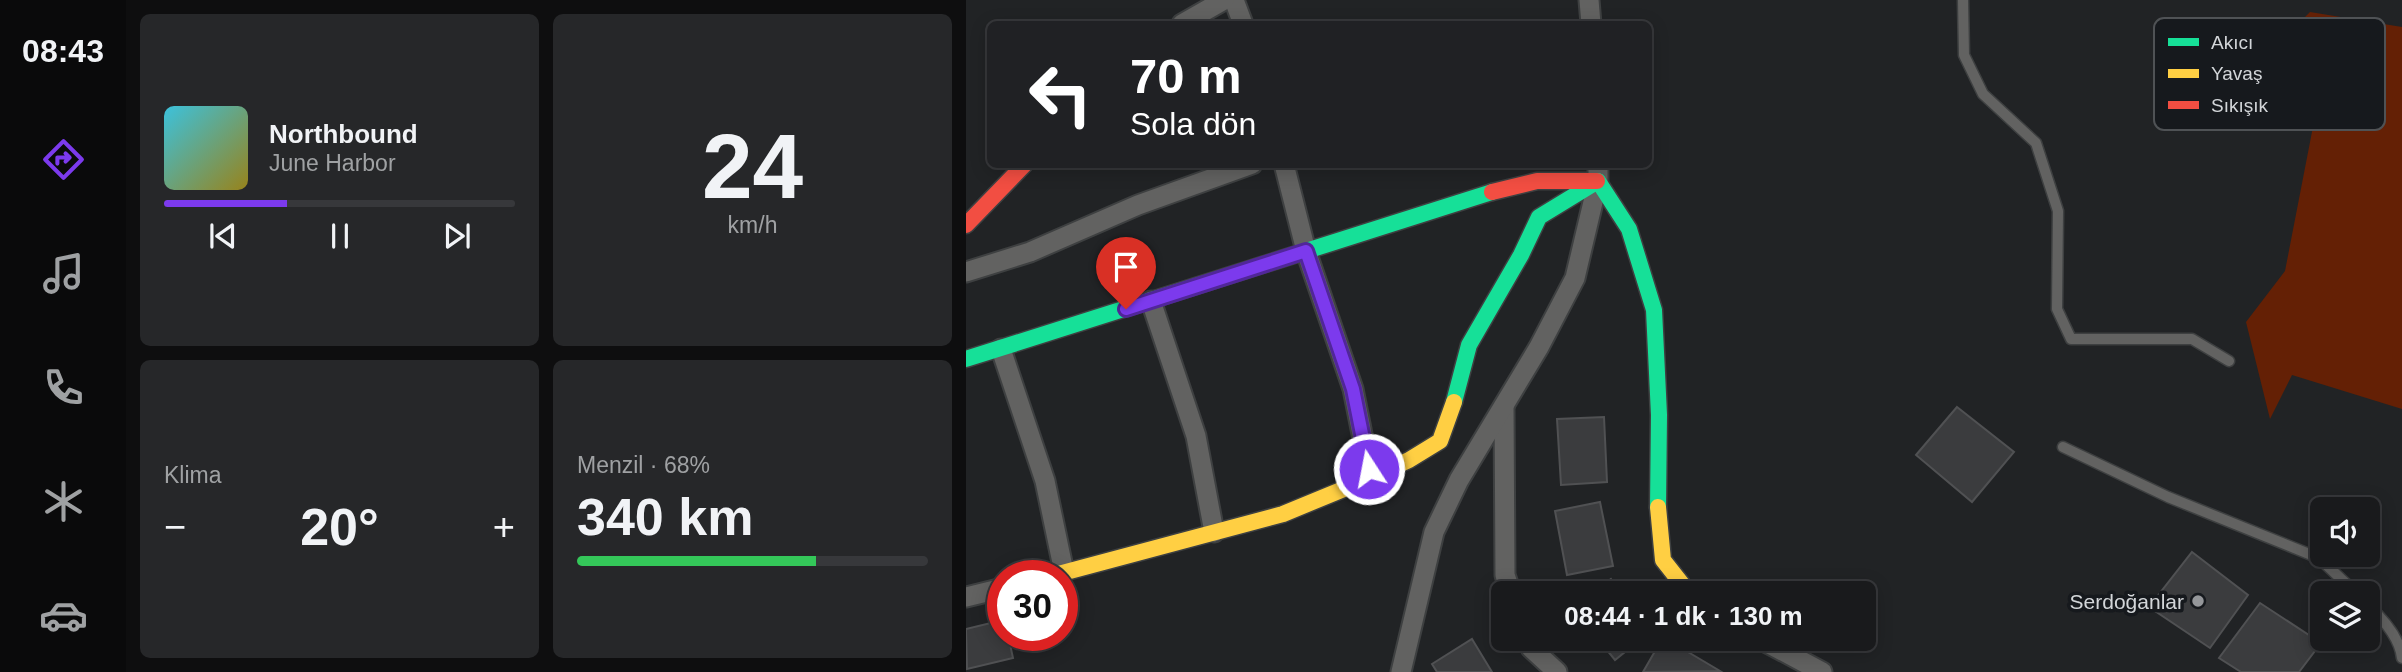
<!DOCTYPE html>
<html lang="tr">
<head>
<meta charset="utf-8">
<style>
	:root { --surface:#191a1c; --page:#262729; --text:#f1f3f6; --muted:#9fa1a3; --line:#37383b; --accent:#7c3aed }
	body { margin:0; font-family:Helvetica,sans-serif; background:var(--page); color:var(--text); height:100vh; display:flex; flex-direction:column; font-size:26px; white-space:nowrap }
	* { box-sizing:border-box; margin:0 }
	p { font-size:23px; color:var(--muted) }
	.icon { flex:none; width:38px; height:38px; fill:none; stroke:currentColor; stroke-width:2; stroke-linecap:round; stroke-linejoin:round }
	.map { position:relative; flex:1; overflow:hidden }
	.details { display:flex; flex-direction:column; gap:14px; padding:14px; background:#0e0e0f; width:840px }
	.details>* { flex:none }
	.top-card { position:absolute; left:21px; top:21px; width:665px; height:147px; border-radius:10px; box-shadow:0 4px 18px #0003,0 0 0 2px var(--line); background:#202124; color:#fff; overflow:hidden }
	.buttons { position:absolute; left:1344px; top:497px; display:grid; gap:14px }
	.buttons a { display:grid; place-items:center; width:70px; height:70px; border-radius:10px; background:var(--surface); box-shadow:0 4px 18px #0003,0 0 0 2px var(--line); font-size:35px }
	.speed { position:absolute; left:21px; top:560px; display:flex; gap:14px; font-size:35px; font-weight:700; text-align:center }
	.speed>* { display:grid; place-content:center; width:91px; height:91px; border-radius:50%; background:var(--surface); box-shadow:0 4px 18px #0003,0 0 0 2px var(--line); line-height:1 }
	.speed .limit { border:10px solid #d22; background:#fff; color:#111 }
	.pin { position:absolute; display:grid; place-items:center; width:60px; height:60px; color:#fff; margin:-72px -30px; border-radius:50% 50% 50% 0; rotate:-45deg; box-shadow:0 0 7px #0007 }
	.pin .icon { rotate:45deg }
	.me { position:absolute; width:77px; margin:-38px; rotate:349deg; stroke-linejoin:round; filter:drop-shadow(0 0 5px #0008) }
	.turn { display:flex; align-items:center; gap:24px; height:147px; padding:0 28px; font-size:32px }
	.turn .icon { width:91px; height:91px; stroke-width:2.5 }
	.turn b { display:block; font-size:49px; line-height:60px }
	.big { font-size:52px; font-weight:700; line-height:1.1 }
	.details .card { flex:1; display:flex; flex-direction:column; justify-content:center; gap:10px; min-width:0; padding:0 24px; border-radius:10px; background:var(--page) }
	.details .dial { align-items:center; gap:0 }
	.dial b { font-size:91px; line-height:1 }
	.song { display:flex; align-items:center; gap:21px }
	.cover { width:84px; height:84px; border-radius:10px; background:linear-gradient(135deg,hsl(190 70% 55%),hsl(50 70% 35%)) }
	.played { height:7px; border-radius:4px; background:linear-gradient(90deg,var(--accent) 35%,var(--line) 35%) }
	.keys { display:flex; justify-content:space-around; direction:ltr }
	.heat { display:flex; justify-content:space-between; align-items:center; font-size:38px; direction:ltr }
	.charge { height:10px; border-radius:5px; background:linear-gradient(90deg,#34c759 68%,var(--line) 0) }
	.details .tiles { flex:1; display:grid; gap:14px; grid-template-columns:repeat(2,1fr) }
	.trip { position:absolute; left:525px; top:581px; width:385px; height:70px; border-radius:10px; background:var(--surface); box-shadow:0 4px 18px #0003,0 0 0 2px var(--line); font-weight:700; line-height:70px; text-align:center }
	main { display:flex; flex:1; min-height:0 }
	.tabs { display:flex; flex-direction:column; width:126px; justify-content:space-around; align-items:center; background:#0a0a0b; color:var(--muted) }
	.tabs .icon { width:49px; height:49px }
	.tabs .active { color:var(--accent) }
	.tabs b { font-size:32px; color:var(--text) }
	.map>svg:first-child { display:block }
	.green { fill:#642005 }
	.building { fill:#3b3c3e; stroke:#505153; stroke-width:2 }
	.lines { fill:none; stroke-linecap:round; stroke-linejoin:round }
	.lane-casing { stroke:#3e4041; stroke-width:13 }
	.street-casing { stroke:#3e4041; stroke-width:23 }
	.fast-casing { stroke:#3e4041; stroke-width:19 }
	.slow-casing { stroke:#3e4041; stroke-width:19 }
	.jam-casing { stroke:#3e4041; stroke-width:19 }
	.lane { stroke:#626261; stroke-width:10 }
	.street { stroke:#626261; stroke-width:19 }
	.fast { stroke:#16e098; stroke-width:16 }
	.slow { stroke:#ffcf43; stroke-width:16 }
	.jam { stroke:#f24e42; stroke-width:16 }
	.route-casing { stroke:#51269a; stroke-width:18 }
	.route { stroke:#7c3aed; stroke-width:12 }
	.poi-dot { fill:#95979a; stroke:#16191d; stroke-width:2.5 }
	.labels { text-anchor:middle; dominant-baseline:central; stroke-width:7; stroke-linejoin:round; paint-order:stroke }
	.poi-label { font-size:21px; fill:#d3d6d9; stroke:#16191d; text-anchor:end }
	.key { fill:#16191d; stroke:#4f5255; stroke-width:2 }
	.key-label { font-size:19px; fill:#d3d6d9 }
</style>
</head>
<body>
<main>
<nav class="tabs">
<b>08:43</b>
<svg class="icon active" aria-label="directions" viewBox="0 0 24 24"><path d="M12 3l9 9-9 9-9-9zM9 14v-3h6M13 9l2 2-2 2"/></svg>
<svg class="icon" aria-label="music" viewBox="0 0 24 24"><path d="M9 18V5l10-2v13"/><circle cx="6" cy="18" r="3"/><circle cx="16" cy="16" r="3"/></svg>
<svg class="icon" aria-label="phone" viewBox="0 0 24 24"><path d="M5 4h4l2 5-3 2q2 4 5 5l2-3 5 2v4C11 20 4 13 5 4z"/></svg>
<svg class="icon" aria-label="climate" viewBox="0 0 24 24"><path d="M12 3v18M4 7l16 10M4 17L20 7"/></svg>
<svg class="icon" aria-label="car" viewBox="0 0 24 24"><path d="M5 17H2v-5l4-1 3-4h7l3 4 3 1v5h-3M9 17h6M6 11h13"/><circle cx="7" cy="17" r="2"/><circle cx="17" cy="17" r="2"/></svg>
</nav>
<section class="details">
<div class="tiles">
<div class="card">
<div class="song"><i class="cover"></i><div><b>Northbound</b><p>June Harbor</p></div></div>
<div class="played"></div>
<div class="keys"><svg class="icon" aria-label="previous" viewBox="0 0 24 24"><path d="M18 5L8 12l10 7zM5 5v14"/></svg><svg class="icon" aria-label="pause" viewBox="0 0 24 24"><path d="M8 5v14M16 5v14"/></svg><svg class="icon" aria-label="next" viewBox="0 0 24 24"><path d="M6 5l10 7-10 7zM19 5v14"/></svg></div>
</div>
<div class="card dial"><b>24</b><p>km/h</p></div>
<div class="card"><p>Klima</p>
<div class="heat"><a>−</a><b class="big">20°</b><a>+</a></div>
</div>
<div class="card"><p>Menzil · 68%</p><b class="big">340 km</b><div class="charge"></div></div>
</div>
</section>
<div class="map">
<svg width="1436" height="672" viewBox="0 0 1436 672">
	<rect width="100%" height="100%" fill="#212325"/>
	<path class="green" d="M1344 12 1436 27V409L1326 375 1304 419 1280 322 1319 271 1351 106 1332 24Z"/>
	<g class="building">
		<path d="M991 407 1048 452 1006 502 950 455Z"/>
		<path d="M638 417 641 482 595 485 591 419Z"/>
		<path d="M634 502 647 566 601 575 589 511Z"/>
		<path d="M1226 552 1282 595 1244 648 1183 607Z"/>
		<path d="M645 579 656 593H627Z"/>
		<path d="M1294 603 1355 643 1333 672H1275L1253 658Z"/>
		<path d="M37 620V635H42L47 658 1 669 0 629Z"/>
		<path d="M506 639 526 672H471L466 664Z"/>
		<path d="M632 639H675L649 660Z"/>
		<path d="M696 639H700L754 671 677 672Z"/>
	</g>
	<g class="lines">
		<g class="lane-casing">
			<g id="lane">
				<path d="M997 0 998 55 1017 94 1070 143 1092 211 1091 309 1105 339H1226L1263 361"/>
				<path d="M1097 447 1202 497 1353 558 1390 593"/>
				<path d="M1402 605C1416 618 1434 638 1436 658"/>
			</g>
		</g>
		<g class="street-casing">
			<g id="street">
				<path d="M268 0 277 24"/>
				<path d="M623 0 625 24"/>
				<path d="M216 24 258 0"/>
				<path d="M318 164 340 251 387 389 403 469 402 479"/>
				<path d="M0 272 64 252 172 205 286 164"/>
				<path d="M185 301 230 436 248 532"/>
				<path d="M35 349 79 481 98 572"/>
				<path d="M538 406 539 575 545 593"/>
				<path d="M0 597 37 588"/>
				<path d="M561 639 565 648 591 672"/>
				<path d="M794 639 856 672"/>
				<path d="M435 672 468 532 493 480 573 347 609 278 632 181V164"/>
			</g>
		</g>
		<g class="fast-casing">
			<g id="fast">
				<path d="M632 181 663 229 688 310 693 415 692 507"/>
				<path d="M0 359 526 192"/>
				<path d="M488 402 503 345 555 255 573 217 632 181"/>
			</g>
		</g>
		<g class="slow-casing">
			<g id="slow">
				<path d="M692 507 697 560 723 593"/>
				<path d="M85 576 317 514 402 479 443 460 474 441 488 402"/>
			</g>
		</g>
		<g class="jam-casing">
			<g id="jam">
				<path d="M526 192 571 181H631"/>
				<path d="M0 225 59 164"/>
			</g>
		</g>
		<use href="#lane" class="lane"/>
		<use href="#street" class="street"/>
		<use href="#fast" class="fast"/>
		<use href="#slow" class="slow"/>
		<use href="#jam" class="jam"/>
	</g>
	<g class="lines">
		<g class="route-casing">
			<path id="route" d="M160 309 340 251 387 389 403 469"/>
		</g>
		<use href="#route" class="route"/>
	</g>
	<circle class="poi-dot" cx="1232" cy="601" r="7"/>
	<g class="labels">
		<g class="poi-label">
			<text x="1218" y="601">Serdoğanlar</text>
		</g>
	</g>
	<rect x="1188" y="18" width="231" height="112" rx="10" class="key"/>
	<rect x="1202" y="38" width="31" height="8" fill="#16e098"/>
	<rect x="1202" y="69" width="31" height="9" fill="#ffcf43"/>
	<rect x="1202" y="101" width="31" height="8" fill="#f24e42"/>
	<g class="key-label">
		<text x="1245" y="49">Akıcı</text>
		<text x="1245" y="80">Yavaş</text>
		<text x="1245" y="112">Sıkışık</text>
	</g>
</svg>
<div class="buttons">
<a><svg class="icon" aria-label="sound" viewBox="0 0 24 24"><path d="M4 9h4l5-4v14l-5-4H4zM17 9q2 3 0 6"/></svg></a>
<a><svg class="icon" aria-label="layers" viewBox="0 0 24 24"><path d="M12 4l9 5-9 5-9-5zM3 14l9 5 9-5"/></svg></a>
</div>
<div class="speed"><div class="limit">30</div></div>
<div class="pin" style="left:160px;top:309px;background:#d93025"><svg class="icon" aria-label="arrive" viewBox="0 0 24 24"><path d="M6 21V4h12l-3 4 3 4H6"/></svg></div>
<svg class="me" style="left:403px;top:469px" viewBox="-20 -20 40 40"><circle r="17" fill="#7c3aed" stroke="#fff" stroke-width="3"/><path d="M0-11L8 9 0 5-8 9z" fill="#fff"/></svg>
<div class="trip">08:44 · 1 dk · 130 m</div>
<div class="top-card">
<div class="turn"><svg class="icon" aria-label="left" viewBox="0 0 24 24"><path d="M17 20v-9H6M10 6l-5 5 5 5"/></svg><div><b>70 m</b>Sola dön</div></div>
</div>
</div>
</main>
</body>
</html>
